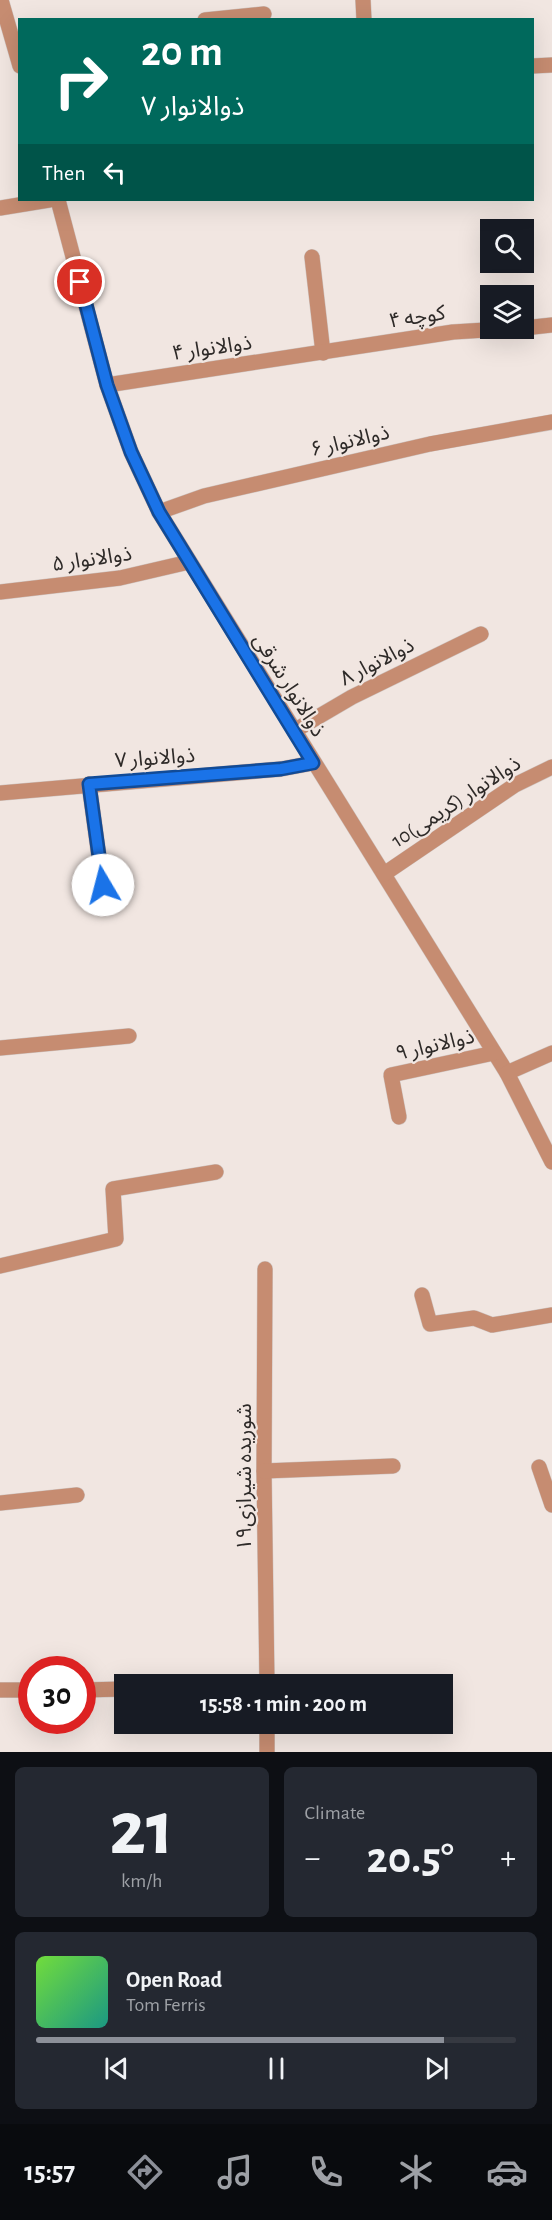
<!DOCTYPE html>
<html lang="en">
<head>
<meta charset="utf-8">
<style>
	:root { --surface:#171b24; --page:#242831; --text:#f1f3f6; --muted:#9ea1a6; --line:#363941; --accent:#8c9099 }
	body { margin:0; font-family:"Alegreya Sans","Noto Sans Arabic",sans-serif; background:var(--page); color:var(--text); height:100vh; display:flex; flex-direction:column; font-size:22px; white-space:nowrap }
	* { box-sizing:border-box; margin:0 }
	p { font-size:20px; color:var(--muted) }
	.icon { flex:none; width:33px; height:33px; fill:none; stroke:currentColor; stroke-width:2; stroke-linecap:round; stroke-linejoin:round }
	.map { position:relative; height:1752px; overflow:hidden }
	.drawer { display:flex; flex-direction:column; gap:15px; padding:15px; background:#0d0f14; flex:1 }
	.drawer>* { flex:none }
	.guide { position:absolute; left:18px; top:18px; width:516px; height:183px; border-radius:0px; box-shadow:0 6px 24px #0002; background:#00695c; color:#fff; overflow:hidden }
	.buttons { position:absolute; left:480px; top:219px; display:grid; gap:12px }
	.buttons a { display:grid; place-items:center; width:54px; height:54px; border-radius:0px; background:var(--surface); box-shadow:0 6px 24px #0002; font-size:30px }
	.speed { position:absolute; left:18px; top:1656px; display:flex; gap:12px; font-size:30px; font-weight:700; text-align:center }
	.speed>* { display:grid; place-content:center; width:78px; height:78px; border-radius:50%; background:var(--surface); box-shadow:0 6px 24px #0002; line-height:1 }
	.speed .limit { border:9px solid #d22; background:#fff; color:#111 }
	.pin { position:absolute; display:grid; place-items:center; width:51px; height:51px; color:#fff; margin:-26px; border:3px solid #fff; border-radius:50%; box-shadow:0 2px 6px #0007 }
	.me { position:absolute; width:66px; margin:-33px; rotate:352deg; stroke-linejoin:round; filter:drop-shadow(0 0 4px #0008) }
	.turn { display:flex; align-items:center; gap:21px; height:126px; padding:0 24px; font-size:27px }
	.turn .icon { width:78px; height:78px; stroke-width:2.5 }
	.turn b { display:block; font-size:42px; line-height:51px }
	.then { display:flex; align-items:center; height:57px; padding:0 24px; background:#0003; gap:12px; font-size:22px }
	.big { font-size:45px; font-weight:600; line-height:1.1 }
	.drawer .card { flex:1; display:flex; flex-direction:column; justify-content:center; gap:9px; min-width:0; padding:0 21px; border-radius:9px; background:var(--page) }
	.drawer .dial { align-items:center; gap:0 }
	.dial b { font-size:78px; line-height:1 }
	.song { display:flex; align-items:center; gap:18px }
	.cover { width:72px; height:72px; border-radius:9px; background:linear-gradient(135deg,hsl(100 70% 55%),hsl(170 70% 35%)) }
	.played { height:6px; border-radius:3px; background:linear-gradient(90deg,var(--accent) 85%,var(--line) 85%) }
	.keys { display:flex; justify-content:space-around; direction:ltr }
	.heat { display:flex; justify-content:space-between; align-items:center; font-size:33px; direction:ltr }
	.drawer .tiles { flex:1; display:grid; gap:15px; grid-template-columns:1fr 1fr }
	.card:last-child { grid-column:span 2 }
	.trip { position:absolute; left:114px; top:1674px; width:339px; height:60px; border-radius:0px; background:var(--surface); box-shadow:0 6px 24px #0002; font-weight:600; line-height:60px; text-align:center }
	.menu { display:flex; height:96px; justify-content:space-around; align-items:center; background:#090b0e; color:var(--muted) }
	.menu .icon { width:42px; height:42px }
	.menu .on { color:var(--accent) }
	.menu b { font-size:27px; color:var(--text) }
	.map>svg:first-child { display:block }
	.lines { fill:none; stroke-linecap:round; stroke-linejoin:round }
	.minor-casing { stroke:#cec4c0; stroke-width:16 }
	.minor { stroke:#c68c71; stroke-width:15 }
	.route-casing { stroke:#114b97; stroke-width:15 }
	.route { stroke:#1a73e8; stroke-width:10 }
	.labels { text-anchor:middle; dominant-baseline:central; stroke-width:4.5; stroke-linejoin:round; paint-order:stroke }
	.street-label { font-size:21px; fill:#2e2a28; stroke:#f1e6e1 }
</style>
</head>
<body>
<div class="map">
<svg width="552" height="1752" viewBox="0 0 552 1752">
	<rect width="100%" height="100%" fill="#f1e6e1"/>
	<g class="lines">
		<g class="minor-casing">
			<g id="minor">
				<path d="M1 0 20 66"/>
				<path d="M363 0 364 20"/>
				<path d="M205 20 264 14"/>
				<path d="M532 66 552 65"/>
				<path d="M58 200 107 385 131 452 159 512 507 1073 552 1162"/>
				<path d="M0 208 49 200"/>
				<path d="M312 257 323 353"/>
				<path d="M524 328 552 325"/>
				<path d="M107 385 453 332 517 328"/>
				<path d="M159 512 204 496 430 444 552 422"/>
				<path d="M0 592 120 578 189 562"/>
				<path d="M294 731 352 697 481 634"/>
				<path d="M89 784 103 886"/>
				<path d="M0 793 281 769 313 763"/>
				<path d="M384 874 515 785 552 767"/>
				<path d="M0 1048 129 1036"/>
				<path d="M507 1073 552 1053"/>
				<path d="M399 1117 391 1075 494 1053"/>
				<path d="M0 1266 116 1239 113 1189 216 1172"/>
				<path d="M265 1269 264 1471 267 1684"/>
				<path d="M422 1295 430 1324 474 1318 492 1325 552 1315"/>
				<path d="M539 1467 552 1505"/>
				<path d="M264 1471 393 1466"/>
				<path d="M0 1503 77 1495"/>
				<path d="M0 1690H32"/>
				<path d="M82 1690 124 1689"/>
				<path d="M267 1752V1724"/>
			</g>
		</g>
		<use href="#minor" class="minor"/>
	</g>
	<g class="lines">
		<g class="route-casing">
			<path id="route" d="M80 282 107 385 131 452 159 512 313 763 281 769 89 784 103 885"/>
		</g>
		<use href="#route" class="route"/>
	</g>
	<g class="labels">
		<g class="street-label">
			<text transform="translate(417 317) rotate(-9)">کوچه ۴</text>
			<text transform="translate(212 348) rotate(-8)">ذوالانوار ۴</text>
			<text transform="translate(350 441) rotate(-13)">ذوالانوار ۶</text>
			<text transform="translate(92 559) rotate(-8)">ذوالانوار ۵</text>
			<text transform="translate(377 662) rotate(-27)">ذوالانوار ۸</text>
			<text transform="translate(289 685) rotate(58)">ذوالانوار شرقی</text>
			<text transform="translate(155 758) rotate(-4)">ذوالانوار ۷</text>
			<text transform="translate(456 802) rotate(-33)">10ذوالانوار (کریمی)</text>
			<text transform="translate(435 1045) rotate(-13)">ذوالانوار ۹</text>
			<text transform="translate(244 1477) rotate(-90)">شوریده شیرازی۱۹</text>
		</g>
	</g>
</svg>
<div class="buttons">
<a><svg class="icon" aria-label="search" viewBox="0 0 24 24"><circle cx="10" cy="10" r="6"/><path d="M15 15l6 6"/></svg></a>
<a><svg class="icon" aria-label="layers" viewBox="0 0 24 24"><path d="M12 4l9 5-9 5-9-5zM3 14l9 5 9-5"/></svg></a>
</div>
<div class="speed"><div class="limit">30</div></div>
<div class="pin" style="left:80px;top:282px;background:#d93025"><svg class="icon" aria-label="arrive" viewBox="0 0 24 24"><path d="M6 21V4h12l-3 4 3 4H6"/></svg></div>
<svg class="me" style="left:103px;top:885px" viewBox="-20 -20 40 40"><circle r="19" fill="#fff"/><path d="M0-13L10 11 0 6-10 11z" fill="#1a73e8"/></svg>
<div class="trip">15:58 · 1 min · 200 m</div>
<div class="guide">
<div class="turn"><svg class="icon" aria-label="right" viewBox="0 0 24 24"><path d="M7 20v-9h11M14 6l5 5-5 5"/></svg><div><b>20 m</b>ذوالانوار ۷</div></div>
<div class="then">Then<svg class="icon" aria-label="left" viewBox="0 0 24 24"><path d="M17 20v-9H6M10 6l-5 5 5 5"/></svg></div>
</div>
</div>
<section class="drawer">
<div class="tiles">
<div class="card dial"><b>21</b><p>km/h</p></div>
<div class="card"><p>Climate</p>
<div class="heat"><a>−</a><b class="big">20.5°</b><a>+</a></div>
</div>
<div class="card">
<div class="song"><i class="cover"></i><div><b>Open Road</b><p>Tom Ferris</p></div></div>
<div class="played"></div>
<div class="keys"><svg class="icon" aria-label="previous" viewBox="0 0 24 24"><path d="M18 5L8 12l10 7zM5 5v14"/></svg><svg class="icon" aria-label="pause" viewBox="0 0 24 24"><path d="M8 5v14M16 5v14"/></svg><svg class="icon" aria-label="next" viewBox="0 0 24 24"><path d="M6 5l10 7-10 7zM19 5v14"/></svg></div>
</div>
</div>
</section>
<nav class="menu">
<b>15:57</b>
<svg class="icon on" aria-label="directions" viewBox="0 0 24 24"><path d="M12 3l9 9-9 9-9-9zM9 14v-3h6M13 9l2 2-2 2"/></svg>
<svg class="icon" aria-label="music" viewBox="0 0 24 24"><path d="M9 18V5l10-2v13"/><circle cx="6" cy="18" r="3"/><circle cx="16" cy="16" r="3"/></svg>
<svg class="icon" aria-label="phone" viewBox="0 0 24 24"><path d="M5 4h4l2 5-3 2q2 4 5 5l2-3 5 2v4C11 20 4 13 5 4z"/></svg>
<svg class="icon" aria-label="climate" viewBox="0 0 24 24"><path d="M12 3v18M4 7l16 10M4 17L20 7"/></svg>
<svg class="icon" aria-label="car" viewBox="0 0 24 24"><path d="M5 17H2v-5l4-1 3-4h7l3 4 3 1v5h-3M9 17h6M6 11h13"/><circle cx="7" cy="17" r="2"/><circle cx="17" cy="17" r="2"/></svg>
</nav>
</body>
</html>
